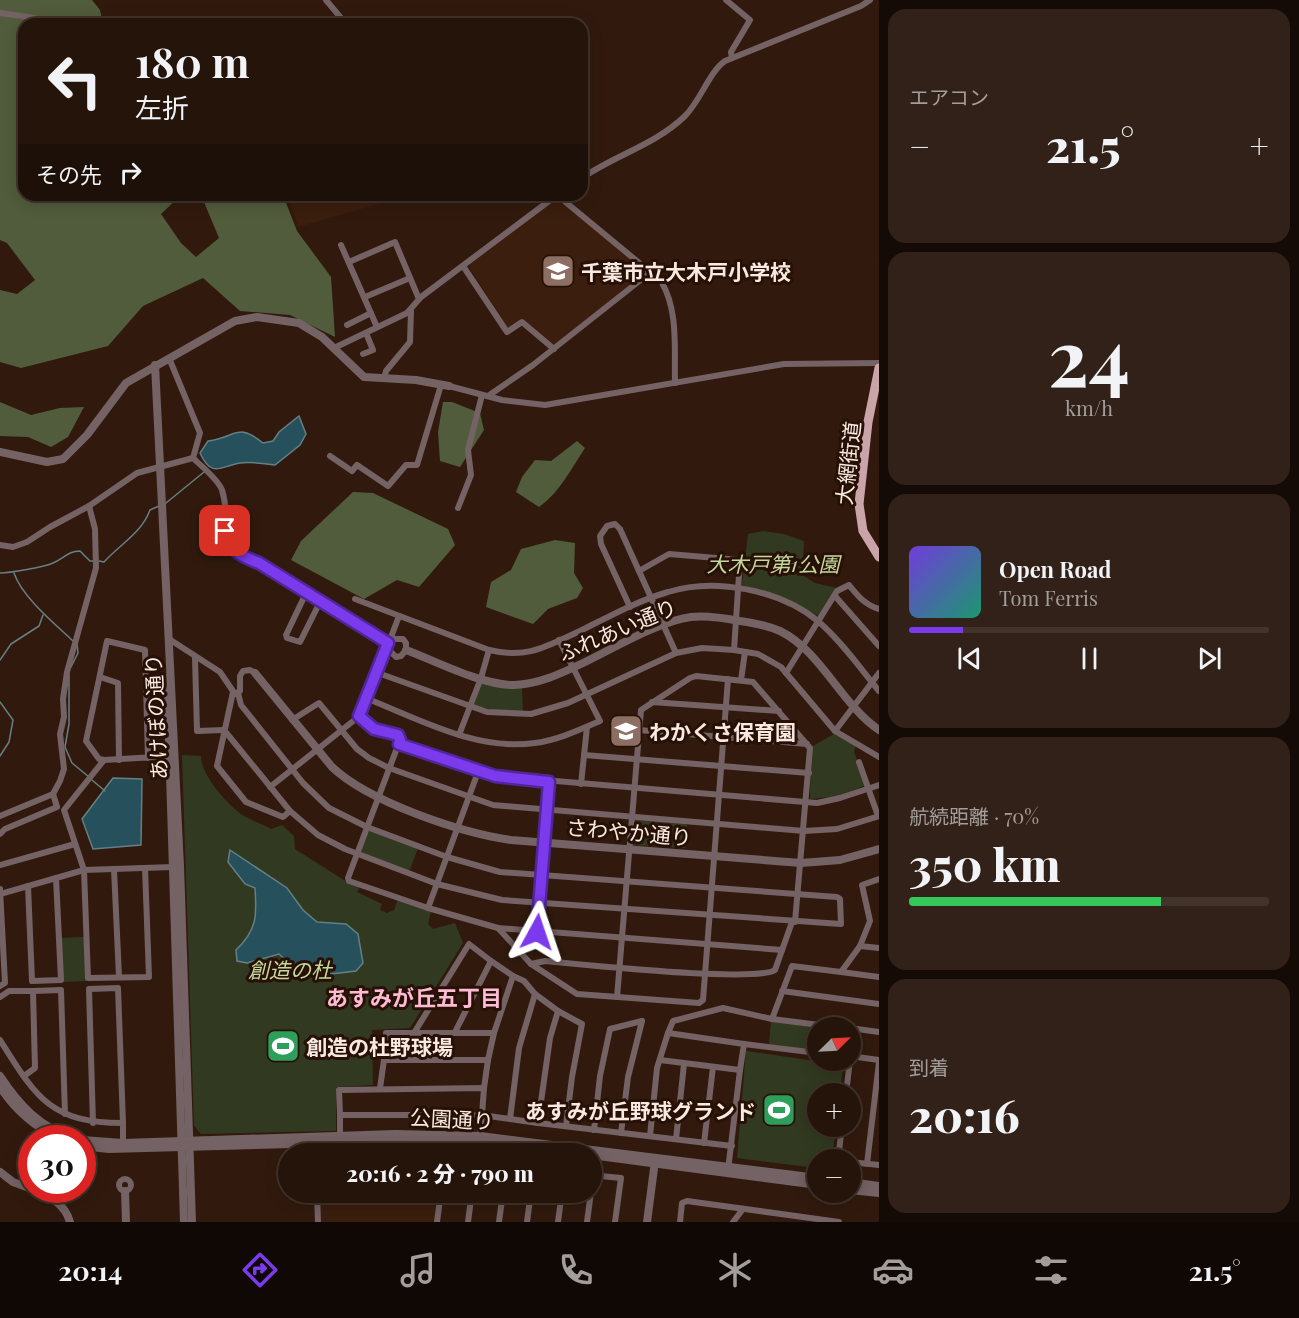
<!DOCTYPE html>
<html lang="ja">
<head>
<meta charset="utf-8">
<style>
	:root { --surface:#25140a; --page:#312118; --text:#f1f3f6; --muted:#a39e9c; --line:#42332b; --accent:#7c3aed }
	body { margin:0; font-family:"Playfair Display","Noto Sans JP",serif; background:var(--page); color:var(--text); height:100vh; display:flex; flex-direction:column; font-size:22px; white-space:nowrap }
	* { box-sizing:border-box; margin:0 }
	p { font-size:20px; color:var(--muted) }
	.icon { flex:none; width:33px; height:33px; fill:none; stroke:currentColor; stroke-width:2; stroke-linecap:round; stroke-linejoin:round }
	.map { position:relative; flex:1; overflow:hidden }
	.panel { display:flex; flex-direction:column; gap:9px; padding:9px; background:#140b06; width:420px }
	.panel>* { flex:none }
	.hud { position:absolute; left:18px; top:18px; width:570px; height:183px; border-radius:18px; box-shadow:0 3px 15px #0003,0 0 0 2px var(--line); background:#25140a; color:var(--text); overflow:hidden }
	.needle { width:39px; rotate:66deg }
	.tools { position:absolute; left:807px; top:1017px; display:grid; gap:12px }
	.tools a { display:grid; place-items:center; width:54px; height:54px; border-radius:50%; background:var(--surface); box-shadow:0 3px 15px #0003,0 0 0 2px var(--line); font-size:30px }
	.speed { position:absolute; left:18px; top:1125px; display:flex; gap:12px; font-size:30px; font-weight:700; text-align:center }
	.speed>* { display:grid; place-content:center; width:78px; height:78px; border-radius:50%; background:var(--surface); box-shadow:0 3px 15px #0003,0 0 0 2px var(--line); line-height:1 }
	.speed .limit { border:9px solid #d22; background:#fff; color:#111 }
	.pin { position:absolute; display:grid; place-items:center; width:51px; height:51px; color:#fff; margin:-26px; border-radius:12px; box-shadow:0 3px 9px #0006 }
	.me { position:absolute; width:66px; margin:-33px; rotate:5deg; stroke-linejoin:round; filter:drop-shadow(0 0 4px #0008) }
	.turn { display:flex; align-items:center; gap:21px; height:126px; padding:0 18px; font-size:27px }
	.turn .icon { width:78px; height:78px; stroke-width:2.5 }
	.turn b { display:block; font-size:42px; line-height:51px }
	.then { display:flex; align-items:center; height:57px; padding:0 18px; background:#0003; gap:12px; font-size:22px }
	.big { font-size:45px; font-weight:800; line-height:1.1 }
	.panel .tile { flex:1; display:flex; flex-direction:column; justify-content:center; gap:9px; min-width:0; padding:0 21px; border-radius:18px; background:var(--page) }
	.panel .dial { align-items:center; gap:0 }
	.dial b { font-size:78px; line-height:1 }
	.song { display:flex; align-items:center; gap:18px }
	.cover { width:72px; height:72px; border-radius:9px; background:linear-gradient(135deg,hsl(260 70% 55%),hsl(160 70% 35%)) }
	.played { height:6px; border-radius:3px; background:linear-gradient(90deg,var(--accent) 15%,var(--line) 15%) }
	.keys { display:flex; justify-content:space-around; direction:ltr }
	.heat { display:flex; justify-content:space-between; align-items:center; font-size:33px; direction:ltr }
	.charge { height:9px; border-radius:4px; background:linear-gradient(90deg,#34c759 70%,var(--line) 0) }
	.trip { position:absolute; left:278px; top:1143px; width:324px; height:60px; border-radius:30px; background:var(--surface); box-shadow:0 3px 15px #0003,0 0 0 2px var(--line); font-weight:800; line-height:60px; text-align:center }
	.tabs { display:flex; height:96px; justify-content:space-around; align-items:center; background:#0f0804; color:var(--muted) }
	.tabs .icon { width:42px; height:42px }
	.tabs .current { color:var(--accent) }
	.tabs b { font-size:27px; color:var(--text) }
	main { display:flex; flex:1; min-height:0 }
	.map>svg:first-child { display:block }
	.built { fill:#3b1e0d }
	.green { fill:#313a20 }
	.forest { fill:#515c3c }
	.water { fill:#26515c; stroke:#657f84; stroke-width:1.5 }
	.lines { fill:none; stroke-linecap:round; stroke-linejoin:round }
	.stream { stroke:#657f84; stroke-width:1.5 }
	.minor { stroke:#746264; stroke-width:6 }
	.tertiary { stroke:#746264; stroke-width:8 }
	.primary { stroke:#c9a5a9; stroke-width:9 }
	.route-casing { stroke:#51269a; stroke-width:15 }
	.route { stroke:#7c3aed; stroke-width:10 }
	.labels { text-anchor:middle; dominant-baseline:central; stroke-width:6; stroke-linejoin:round; paint-order:stroke }
	.poi-label { font-size:21px; font-weight:bold; fill:#f9e9e0; stroke:#271005; text-anchor:start }
	.street-label { font-size:21px; fill:#f9e9e0; stroke:#271005 }
	.park-label { font-size:21px; font-style:italic; fill:#c4d89e; stroke:#271005 }
	.neighbourhood-label { font-size:22px; font-weight:bold; fill:#fdbcd4; stroke:#271005 }
</style>
</head>
<body>
<main>
<div class="map">
<svg width="879" height="1222" viewBox="0 0 879 1222">
	<rect width="100%" height="100%" fill="#311a0d"/>
	<g class="built">
		<path d="M288 195H398L399 198 298 227Z"/>
		<path d="M554 200H558L645 269V273L557 344 552 345 522 318 510 328 506 326 470 268V264Z"/>
		<path d="M443 1147 442 1154H318L317 1150Z"/>
		<path d="M319 1193H437L434 1222H320Z"/>
	</g>
	<g class="green">
		<path d="M763 531 784 534 804 541 802 575 815 583 836 588 818 616 788 599 742 585 748 534Z"/>
		<path d="M480 683 522 688 523 712H498L474 705Z"/>
		<path d="M834 734 856 745 854 752 866 785 840 796 810 799 811 747Z"/>
		<path d="M182 755 201 756C201 774 223 799 237 811 246 819 260 823 271 829L282 825 294 836 295 849 347 882 360 886 357 892 382 904 380 910 387 913 394 910 398 899 431 911 428 924 433 929 455 923 463 943 410 1028 372 1030 373 1085 336 1087V1131L201 1134 194 1126Z"/>
		<path d="M635 820 687 824 685 848 634 845 632 841Z"/>
		<path d="M370 830 418 848 409 872 362 854 360 850 367 831Z"/>
		<path d="M84 937 86 981 62 982 60 938Z"/>
		<path d="M771 1021 818 1028 817 1050 769 1044Z"/>
		<path d="M746 1051 843 1065 840 1093 818 1094V1126L836 1127 832 1159 818 1160 817 1168 737 1158Z"/>
	</g>
	<g class="forest">
		<path d="M0 0H92L100 10 103 24H24V195H181L161 214 181 243 196 257 219 238 201 195H283L297 231 331 277 335 337 290 315 240 311 203 278 143 306 108 346 21 368 0 362V290L17 294 35 280 7 243 0 240Z"/>
		<path d="M0 402 31 415 60 408 84 407 68 437 51 447 28 437 0 436Z"/>
		<path d="M443 402H452L480 413 484 430 460 467 440 461 438 432Z"/>
		<path d="M577 441 585 448C571 469 560 492 539 507L516 492 522 477 535 460 551 461Z"/>
		<path d="M353 492 373 493 448 529 455 545 419 587 397 580 364 599 291 560 301 541Z"/>
		<path d="M555 540 575 543 574 573 583 588 577 598 548 609 533 624 486 607 491 582 511 570 521 549Z"/>
	</g>
	<g class="water">
		<path d="M299 416 306 434 300 445 275 465C263 464 252 461 240 463 221 466 212 479 200 453L208 441C237 437 237 422 263 443L273 441 279 432Z"/>
		<path d="M113 778 142 779 141 845 93 849 82 819Z"/>
		<path d="M230 850 287 888 303 910 317 922 346 924 358 934 363 963 356 971 314 976 300 974 279 954 247 963 237 961 236 950C257 930 257 916 255 888L245 884 228 862Z"/>
	</g>
	<g class="lines">
		<g class="stream">
			<path d="M166 503 204 472"/>
			<path d="M99 561 104 562C120 544 141 534 150 510L159 506"/>
			<path d="M0 573C9 573 45 567 53 563 63 559 68 551 80 551L90 561H94"/>
			<path d="M14 573C22 597 55 624 73 641"/>
			<path d="M0 660 11 644 39 626 43 615"/>
			<path d="M71 667 78 653 77 644"/>
			<path d="M69 675V724L65 747 72 763 89 777"/>
			<path d="M0 702 13 720 9 742 0 756"/>
			<path d="M92 780 105 791"/>
		</g>
		<g class="minor">
			<path d="M326 0 346 24"/>
			<path d="M726 0 750 20 731 52 732 58"/>
			<path d="M0 13 35 18 45 24"/>
			<path d="M582 178C615 155 655 145 685 116 701 100 709 72 725 61L861 6 870 0"/>
			<path d="M557 195 661 281C679 311 674 350 675 383"/>
			<path d="M341 245 377 327"/>
			<path d="M349 262 395 242 419 299"/>
			<path d="M463 266 507 332 522 322 554 349"/>
			<path d="M365 297 410 278"/>
			<path d="M347 325 371 313"/>
			<path d="M334 348 407 313 421 297 557 195"/>
			<path d="M363 354 373 350 366 333"/>
			<path d="M169 358 200 433 193 458"/>
			<path d="M384 379 386 371 410 342 411 310"/>
			<path d="M449 386 502 400 545 405 784 364 879 363"/>
			<path d="M488 396 533 365 652 271"/>
			<path d="M330 456 352 471 357 465 388 486 406 465H417L441 385"/>
			<path d="M458 508 471 475 468 450 482 395"/>
			<path d="M0 545 13 547 27 542 50 527 89 506 137 473 193 458C201 466 218 479 222 490 234 528 208 543 259 563L388 643"/>
			<path d="M639 571 669 554 740 560 734 650"/>
			<path d="M306 593 286 635 287 638 300 642 320 602"/>
			<path d="M835 596 879 646"/>
			<path d="M355 599 489 650C528 659 545 647 580 631 608 617 637 601 668 592 715 577 781 590 819 622 842 642 860 668 879 691"/>
			<path d="M630 607 601 544 600 536 607 526 615 524 620 529 676 653"/>
			<path d="M169 639 220 672 235 694 240 691V676L243 671 250 670 255 673"/>
			<path d="M387 648 396 657 401 656 406 650V643L403 639H390"/>
			<path d="M195 658 197 731 224 730 290 811 318 835 345 849 437 884 502 900 841 924 840 899 837 897 500 872 447 857 367 827 329 808 303 783 241 705 238 693"/>
			<path d="M378 673 487 712 531 714 568 703 676 653 702 648 734 650 758 654 781 667 835 731 879 757"/>
			<path d="M786 673 837 591 849 585C858 596 865 605 879 609"/>
			<path d="M100 677 118 683 119 760"/>
			<path d="M741 680 745 652"/>
			<path d="M233 692 217 766 246 802 283 817 290 811"/>
			<path d="M368 699C421 720 476 751 535 743 558 740 579 730 600 721L559 640"/>
			<path d="M652 702 779 711"/>
			<path d="M359 716 373 729 398 735 400 740 348 878 349 881 428 908 498 928 782 950"/>
			<path d="M292 720 319 703 357 749 369 758 389 768 493 805 804 831 837 829 879 816"/>
			<path d="M639 730 807 744"/>
			<path d="M835 731 879 673"/>
			<path d="M459 735 481 678 489 650"/>
			<path d="M399 744 496 776 817 803 840 798 879 785"/>
			<path d="M584 755 809 773"/>
			<path d="M148 758 145 650 107 641 86 741 99 759 104 760 172 756"/>
			<path d="M104 760 64 810 84 870 88 978 149 977 145 868"/>
			<path d="M859 762 878 816"/>
			<path d="M581 784 587 727"/>
			<path d="M270 787 362 714 399 616"/>
			<path d="M0 816 53 794 60 781 64 769 60 734 64 717 63 699 67 672 96 568 95 529 89 506"/>
			<path d="M0 834 5 829 57 807 53 794"/>
			<path d="M0 865 75 844"/>
			<path d="M114 869 119 977"/>
			<path d="M28 886 32 981 61 980 56 878"/>
			<path d="M0 889 5 983 0 986"/>
			<path d="M0 894 84 870 173 867"/>
			<path d="M428 908 478 772"/>
			<path d="M498 928 531 964 577 994 699 1003 703 1000 728 679"/>
			<path d="M537 932 549 782"/>
			<path d="M860 946 879 948"/>
			<path d="M491 961 513 976 494 1033"/>
			<path d="M531 964 545 961C580 964 755 983 775 970L792 922"/>
			<path d="M841 972 879 977"/>
			<path d="M33 991 61 990 65 1114"/>
			<path d="M782 991 879 1004"/>
			<path d="M0 997 9 991H33L35 1068 24 1076"/>
			<path d="M617 997 641 710 690 678 696 676 753 682 810 748 795 922"/>
			<path d="M558 1011 582 1024 572 1077 566 1126"/>
			<path d="M772 1019 792 966 841 972 860 946 870 921 862 885 879 879"/>
			<path d="M850 1028 879 1032"/>
			<path d="M414 1033 469 944 491 961 455 1032"/>
			<path d="M668 1033 673 1021 723 1008 772 1019 843 1028"/>
			<path d="M0 1040C36 1097 50 1123 123 1123V1143"/>
			<path d="M744 1044 818 1053"/>
			<path d="M850 1056 879 1060"/>
			<path d="M384 1060 386 1033H494L488 1060"/>
			<path d="M660 1060 740 1070 728 1170"/>
			<path d="M380 1088 384 1060H488L484 1088"/>
			<path d="M846 1094 850 1060"/>
			<path d="M340 1115 339 1090 484 1088 482 1115 510 1119 519 1048 535 994 524 981 513 976"/>
			<path d="M510 1119 538 1123 550 1038 558 1011 535 994"/>
			<path d="M93 1123 89 989 118 988 123 1123"/>
			<path d="M538 1123 732 1146"/>
			<path d="M594 1130 600 1076 610 1029 642 1021"/>
			<path d="M621 1133 628 1077 642 1021"/>
			<path d="M650 1136 657 1068 668 1033 744 1044 740 1070"/>
			<path d="M676 1139 684 1064"/>
			<path d="M316 1140V1154"/>
			<path d="M340 1140V1115H482L480 1136"/>
			<path d="M704 1143 713 1067"/>
			<path d="M446 1154 449 1136"/>
			<path d="M838 1160 842 1126"/>
			<path d="M850 1162 879 1165"/>
			<path d="M867 1164 879 1062"/>
			<path d="M591 1175 621 1178 615 1222"/>
			<circle cx="125" cy="1185" r="6"/>
			<path d="M591 1190 593 1175"/>
			<path d="M317 1192 318 1222"/>
			<path d="M437 1222 441 1192"/>
			<path d="M468 1222 472 1192"/>
			<path d="M499 1222 503 1192"/>
			<path d="M527 1222 531 1192"/>
			<path d="M558 1222 562 1192"/>
			<path d="M587 1222 591 1192"/>
			<path d="M680 1222 682 1203 687 1201 839 1222"/>
			<path d="M733 1222 743 1209"/>
		</g>
		<g class="tertiary">
			<path d="M155 365 180 866 192 1222"/>
			<path d="M0 452 47 462 63 459 87 435 126 383 235 321 257 317 299 323 322 337 364 377 416 380 449 386"/>
			<path d="M406 650C438 662 481 685 514 685 539 684 560 674 583 663 612 649 659 621 691 617 707 615 724 618 740 621 754 623 767 625 780 631 821 651 841 704 879 730"/>
			<path d="M255 673 332 767C369 802 461 833 511 840L801 863 840 860 879 849"/>
			<path d="M167 678 184 1222"/>
			<path d="M0 1076C19 1105 40 1128 75 1138"/>
			<path d="M0 1087C15 1110 33 1126 58 1138"/>
			<path d="M82 1140 123 1143 395 1134 480 1136 818 1178"/>
			<path d="M82 1146 109 1149 443 1140 479 1141 575 1154"/>
			<path d="M591 1155 818 1185"/>
			<path d="M0 1172 13 1182 32 1189"/>
			<path d="M850 1182 879 1186"/>
			<path d="M34 1190C50 1196 65 1204 70 1222"/>
			<path d="M850 1190 879 1193"/>
			<path d="M125 1191 126 1222"/>
			<path d="M647 1222 655 1161"/>
		</g>
		<path class="primary" d="M879 368 868 422 859 504 863 531 879 557"/>
	</g>
	<g class="lines">
		<g class="route-casing">
			<path id="route" d="M225 531C231 551 240 556 259 563L388 643 359 716 374 729 398 735 400 740 399 744 495 776 549 782 537 932"/>
		</g>
		<use href="#route" class="route"/>
	</g>
	<defs>
		<g id="school-square" transform="scale(1.725)"><rect x="-9" y="-9" width="18" height="18" rx="4" fill="#8d6e63" stroke="#271005"/><path d="M0-5L7-2L0 1L-7-2ZM-4 1L0 2.5L4 1V4Q0 6-4 4Z" fill="#fff"/></g>
		<g id="stadium-square" transform="scale(1.725)"><rect x="-9" y="-9" width="18" height="18" rx="4" fill="#2e9e5b" stroke="#271005"/><path d="M0-5a6.5 5 0 1 0 0 10a6.5 5 0 1 0 0-10ZM-3.5-1.8h7v3.6h-7Z" fill="#fff"/></g>
	</defs>
	<g fill-rule="evenodd">
		<use href="#school-square" x="558" y="271"/>
		<use href="#school-square" x="626" y="731"/>
		<use href="#stadium-square" x="283" y="1046"/>
		<use href="#stadium-square" x="779" y="1110"/>
	</g>
	<g class="labels">
		<g class="poi-label">
			<text x="581" y="271">千葉市立大木戸小学校</text>
			<text x="649" y="731">わかくさ保育園</text>
			<text x="306" y="1046">創造の杜野球場</text>
			<text x="756" y="1110" text-anchor="end">あすみが丘野球グランド</text>
		</g>
		<g class="street-label">
			<text transform="translate(847 463) rotate(-84)">大網街道</text>
			<text transform="translate(617 629) rotate(-23)">ふれあい通り</text>
			<text transform="translate(155 717) rotate(-93)">あけぼの通り</text>
			<text transform="translate(629 831) rotate(5)">さわやか通り</text>
			<text transform="translate(452 1118) rotate(3)">公園通り</text>
		</g>
		<g class="park-label">
			<text x="773" y="563">大木戸第1公園</text>
			<text x="290" y="969">創造の杜</text>
		</g>
		<g class="neighbourhood-label">
			<text x="414" y="997">あすみが丘五丁目</text>
		</g>
	</g>
</svg>
<div class="tools">
<a><svg class="needle" viewBox="-14 -14 28 28"><path d="M0-13l5 13h-10z" fill="#e53935"/><path d="M0 13l5-13h-10z" fill="#a39e9c"/></svg></a>
<a>+</a>
<a>−</a>
</div>
<div class="speed"><div class="limit">30</div></div>
<div class="pin" style="left:225px;top:531px;background:#d93025"><svg class="icon" aria-label="arrive" viewBox="0 0 24 24"><path d="M6 21V4h12l-3 4 3 4H6"/></svg></div>
<svg class="me" style="left:537px;top:932px" viewBox="-20 -20 40 40"><path d="M0-17L14 15 0 8-14 15z" fill="#7c3aed" stroke="#fff" stroke-width="4"/></svg>
<div class="trip">20:16 · 2 分 · 790 m</div>
<div class="hud">
<div class="turn"><svg class="icon" aria-label="left" viewBox="0 0 24 24"><path d="M17 20v-9H6M10 6l-5 5 5 5"/></svg><div><b>180 m</b>左折</div></div>
<div class="then">その先<svg class="icon" aria-label="right" viewBox="0 0 24 24"><path d="M7 20v-9h11M14 6l5 5-5 5"/></svg></div>
</div>
</div>
<section class="panel">
<div class="tile"><p>エアコン</p>
<div class="heat"><a>−</a><b class="big">21.5°</b><a>+</a></div>
</div>
<div class="tile dial"><b>24</b><p>km/h</p></div>
<div class="tile">
<div class="song"><i class="cover"></i><div><b>Open Road</b><p>Tom Ferris</p></div></div>
<div class="played"></div>
<div class="keys"><svg class="icon" aria-label="previous" viewBox="0 0 24 24"><path d="M18 5L8 12l10 7zM5 5v14"/></svg><svg class="icon" aria-label="pause" viewBox="0 0 24 24"><path d="M8 5v14M16 5v14"/></svg><svg class="icon" aria-label="next" viewBox="0 0 24 24"><path d="M6 5l10 7-10 7zM19 5v14"/></svg></div>
</div>
<div class="tile"><p>航続距離 · 70%</p><b class="big">350 km</b><div class="charge"></div></div>
<div class="tile"><p>到着</p><b class="big">20:16</b></div>
</section>
</main>
<nav class="tabs">
<b>20:14</b>
<svg class="icon current" aria-label="directions" viewBox="0 0 24 24"><path d="M12 3l9 9-9 9-9-9zM9 14v-3h6M13 9l2 2-2 2"/></svg>
<svg class="icon" aria-label="music" viewBox="0 0 24 24"><path d="M9 18V5l10-2v13"/><circle cx="6" cy="18" r="3"/><circle cx="16" cy="16" r="3"/></svg>
<svg class="icon" aria-label="phone" viewBox="0 0 24 24"><path d="M5 4h4l2 5-3 2q2 4 5 5l2-3 5 2v4C11 20 4 13 5 4z"/></svg>
<svg class="icon" aria-label="climate" viewBox="0 0 24 24"><path d="M12 3v18M4 7l16 10M4 17L20 7"/></svg>
<svg class="icon" aria-label="car" viewBox="0 0 24 24"><path d="M5 17H2v-5l4-1 3-4h7l3 4 3 1v5h-3M9 17h6M6 11h13"/><circle cx="7" cy="17" r="2"/><circle cx="17" cy="17" r="2"/></svg>
<svg class="icon" aria-label="filters" viewBox="0 0 24 24"><path d="M4 7h16M4 17h16"/><circle cx="9" cy="7" r="2"/><circle cx="15" cy="17" r="2"/></svg>
<b>21.5°</b>
</nav>
</body>
</html>
